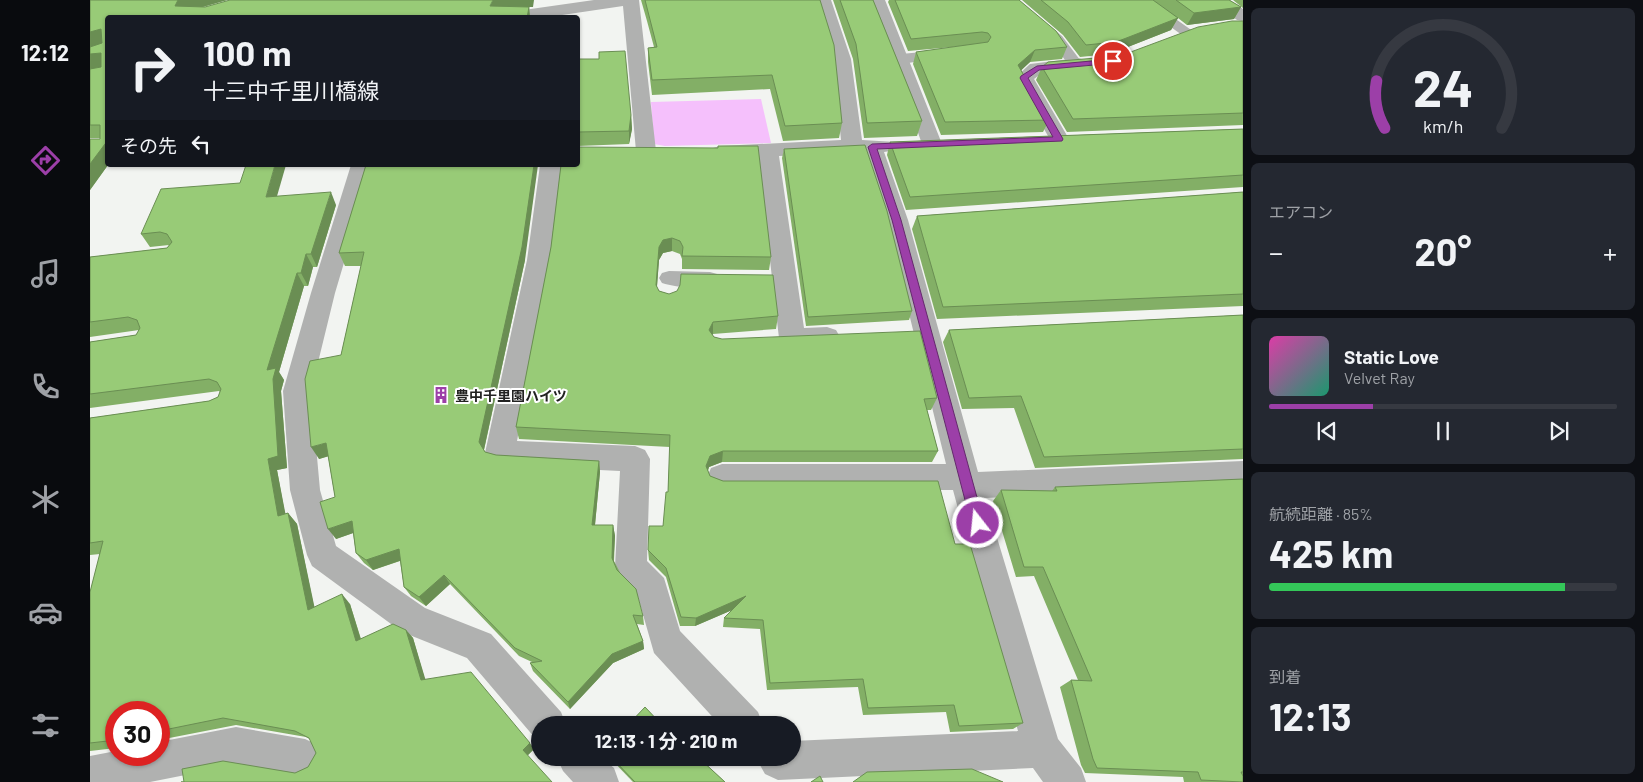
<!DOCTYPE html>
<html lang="ja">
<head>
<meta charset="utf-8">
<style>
	:root { --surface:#171b24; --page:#242831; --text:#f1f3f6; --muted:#9ea1a6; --line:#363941; --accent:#9c3fa8 }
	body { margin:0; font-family:Barlow,"Noto Sans JP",sans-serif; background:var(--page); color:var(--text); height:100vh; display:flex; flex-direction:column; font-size:19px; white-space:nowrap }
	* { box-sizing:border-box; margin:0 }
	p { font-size:16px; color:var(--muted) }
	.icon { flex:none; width:28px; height:28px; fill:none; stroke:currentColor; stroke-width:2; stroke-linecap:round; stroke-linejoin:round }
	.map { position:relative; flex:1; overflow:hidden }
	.panel { display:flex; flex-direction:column; gap:8px; padding:8px; background:#0d0f14; width:400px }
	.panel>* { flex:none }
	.guide { position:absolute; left:15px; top:15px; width:475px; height:152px; border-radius:5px; box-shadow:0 1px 4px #0004; background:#171b24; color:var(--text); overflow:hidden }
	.speed { position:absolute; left:15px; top:701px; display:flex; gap:10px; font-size:25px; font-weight:700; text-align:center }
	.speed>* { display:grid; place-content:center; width:65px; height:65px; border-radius:50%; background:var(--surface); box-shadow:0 1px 4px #0004; line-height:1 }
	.speed .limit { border:8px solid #d22; background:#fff; color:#111 }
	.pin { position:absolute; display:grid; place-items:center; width:42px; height:42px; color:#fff; margin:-21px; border:2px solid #fff; border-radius:50%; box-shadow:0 1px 5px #0007 }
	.me { position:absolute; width:55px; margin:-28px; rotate:344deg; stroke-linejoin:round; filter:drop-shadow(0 0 4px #0008) }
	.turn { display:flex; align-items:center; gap:18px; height:105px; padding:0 15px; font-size:22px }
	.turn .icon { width:65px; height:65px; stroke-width:2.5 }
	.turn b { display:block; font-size:35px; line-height:42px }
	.then { display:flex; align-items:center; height:48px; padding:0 15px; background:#0003; gap:10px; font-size:19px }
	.big { font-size:38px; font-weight:700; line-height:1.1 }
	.panel .card { flex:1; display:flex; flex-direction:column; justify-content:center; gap:8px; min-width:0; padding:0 18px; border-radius:8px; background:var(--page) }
	.panel .dial { align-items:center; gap:0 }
	.dial svg { height:130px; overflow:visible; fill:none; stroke:var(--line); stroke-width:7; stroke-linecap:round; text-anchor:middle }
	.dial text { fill:var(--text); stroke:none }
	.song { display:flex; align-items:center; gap:15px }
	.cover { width:60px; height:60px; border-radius:8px; background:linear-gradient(135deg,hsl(320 70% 55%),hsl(160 70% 35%)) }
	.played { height:5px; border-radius:2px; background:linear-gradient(90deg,var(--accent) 30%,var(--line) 30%) }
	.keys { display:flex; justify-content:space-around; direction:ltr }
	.heat { display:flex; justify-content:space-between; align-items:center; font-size:28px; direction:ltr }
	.charge { height:8px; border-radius:4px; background:linear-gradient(90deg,#34c759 85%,var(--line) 0) }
	.trip { position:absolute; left:441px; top:716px; width:270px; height:50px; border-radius:25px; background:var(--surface); box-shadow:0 1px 4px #0004; font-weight:700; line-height:50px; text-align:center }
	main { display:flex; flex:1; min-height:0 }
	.tab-bar { display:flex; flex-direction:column; width:90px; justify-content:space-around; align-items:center; background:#090b0e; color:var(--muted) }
	.tab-bar .icon { width:35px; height:35px }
	.tab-bar .active { color:var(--accent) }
	.tab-bar b { font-size:22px; color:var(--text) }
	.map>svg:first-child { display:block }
	.green { fill:#f5c0fc }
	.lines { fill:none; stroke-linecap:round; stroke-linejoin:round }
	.service { fill:#b0b1b0; fill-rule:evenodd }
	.minor { fill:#b0b1b0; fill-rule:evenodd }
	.wall { fill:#83af66 }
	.shaded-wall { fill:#6a8e53 }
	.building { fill:#98cb77; stroke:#6a8e53 }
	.route { fill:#9c3fa8; stroke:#65296d }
	.labels { text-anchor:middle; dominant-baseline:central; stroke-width:4; stroke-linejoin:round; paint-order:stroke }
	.poi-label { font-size:14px; font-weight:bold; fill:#222221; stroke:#fff; text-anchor:start }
</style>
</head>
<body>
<main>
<nav class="tab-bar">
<b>12:12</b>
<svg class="icon active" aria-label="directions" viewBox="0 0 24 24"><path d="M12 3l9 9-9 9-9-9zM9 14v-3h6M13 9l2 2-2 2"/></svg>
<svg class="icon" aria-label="music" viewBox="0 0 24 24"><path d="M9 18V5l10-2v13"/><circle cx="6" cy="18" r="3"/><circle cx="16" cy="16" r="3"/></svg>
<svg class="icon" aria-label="phone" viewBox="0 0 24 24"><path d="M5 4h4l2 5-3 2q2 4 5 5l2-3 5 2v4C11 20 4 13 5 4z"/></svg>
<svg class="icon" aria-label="climate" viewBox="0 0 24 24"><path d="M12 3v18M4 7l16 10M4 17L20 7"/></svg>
<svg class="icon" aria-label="car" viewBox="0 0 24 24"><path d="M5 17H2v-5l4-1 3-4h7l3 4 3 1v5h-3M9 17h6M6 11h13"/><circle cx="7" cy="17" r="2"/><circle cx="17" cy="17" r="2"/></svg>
<svg class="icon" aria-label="filters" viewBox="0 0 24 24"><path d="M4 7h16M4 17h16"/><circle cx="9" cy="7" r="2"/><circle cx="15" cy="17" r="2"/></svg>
</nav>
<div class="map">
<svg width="1153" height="782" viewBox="0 0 1153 782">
	<rect width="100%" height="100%" fill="#f2f4f1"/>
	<path class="green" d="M671 99 681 143 575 146 564 144 561 102Z"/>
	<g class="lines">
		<g class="service">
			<path d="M914 0H929L972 36 993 64 990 67H980L962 42Z"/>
			<path d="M1043 0H1059L1104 32 1102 35H1092Z"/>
			<path d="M854 50 859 51 861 54 859 57 811 64 806 62 803 59 806 56 811 54Z"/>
			<path d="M579 271 620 272 627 274 630 279 627 284C612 289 587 288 572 283L569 278 572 273Z"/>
		</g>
		<g class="minor">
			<path d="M504 0H549L566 151 563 155 556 157 549 155 546 151 533 6 452 18H404L406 14 412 13Z"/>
			<path d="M725 0H741L761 59 772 140 806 142 809 146 806 150 794 152 818 220 888 472 1153 461V487L895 498 968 739 991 768 996 782H953L943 768 688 780 675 774 666 758H702V741L928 731 863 490H632L621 486 617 477 621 468 632 464H856L796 220 773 152 689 156 714 328 737 327 746 330 750 337 746 344C730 349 709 350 693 345L689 338 668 157 630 158 623 156 620 152 623 148 630 146 751 140 743 59Z"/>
			<path d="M779 0H795L852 144 849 148 842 150 835 148 832 144 801 56Z"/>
			<path d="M1120 0H1140L1153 9V21L1147 20Z"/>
			<path d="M988 58 995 60 997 64 995 68 952 73 944 79 979 139 976 143 969 145 962 143 925 78 940 64Z"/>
			<path d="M261 165H283L245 293 221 391 230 490 246 546 335 608 401 634 471 712 476 725H450V740L445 738 377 658 312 632 222 566 217 555 200 490 193 391 221 293Z"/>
			<path d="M450 165H472L461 260 427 441 545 446 555 450 560 459 557 561 574 578 590 631 668 712 673 725H630L564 653 548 597 530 578 525 567 530 471 410 465 400 462 395 453 437 260Z"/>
			<path d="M146 727 215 739 228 745 234 758 228 771 215 777 146 765 60 782H0V756L26 751V755H69V742Z"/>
			<path d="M467 758H512L524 768 529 782H483L473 771Z"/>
		</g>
	</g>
	<g class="wall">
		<path d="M0 0H137L113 7H443H439L440 18H18V165L0 190V139H10V138H0V69L11 67 0 69Z"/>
		<path d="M551 0H730L752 123 749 138 693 141 680 89 562 95 558 62V48L564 47 557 21Z"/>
		<path d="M743 0H783L832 121 827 136 774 138 763 59Z"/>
		<path d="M799 0H929L977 47 972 59 940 62 931 70 959 120 953 132 851 135 823 64 826 52 874 46 818 51 798 2Z"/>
		<path d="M932 0H1139L1151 7 1144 19 1097 25 1088 18 1081 30 1020 54 990 57 973 35Z"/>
		<path d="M1143 0H1153V8Z"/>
		<path d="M1153 21V125L977 132 946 80 952 67 1030 56Z"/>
		<path d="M488 59 541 115 542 129 539 144 488 146Z"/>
		<path d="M1153 129V187L816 210 797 155 800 142Z"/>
		<path d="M694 149 822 311 819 320 716 326 692 158Z"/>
		<path d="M276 165 435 260 394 450 395 452 406 455 509 461 510 472 505 525H523L525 536 524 561 553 616 554 625 547 624 553 641 554 649 523 663 480 709 443 671 440 663 442 662 429 656 360 584 336 606 321 596 314 587 310 561 283 570 274 563 266 553 263 533 246 539 245 497 238 456 229 459 251 355 271 266H255L249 253Z"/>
		<path d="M471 165 681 257 679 270 592 269V259L590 254 582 251 573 253 569 260 567 287 569 291 579 294 688 316 686 329 623 334 622 335 624 337 847 398 841 410H837L848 451 842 462H632L619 467 618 471 620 476 633 481 865 544 933 723 923 729 860 732 856 712 773 715 768 687 677 690 670 629 633 627 634 618 642 610 605 626H590L576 577 559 560 558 550 573 526 578 492 580 447 429 439 426 427 461 247Z"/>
		<path d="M1153 192V306L847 319 822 229 827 216Z"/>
		<path d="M187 196 246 205 227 267H223L218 286H214L189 372 194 380 191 391 197 468 187 470 195 514 198 513 207 524 224 607 260 604 271 639 316 630 323 638 335 680 444 749 438 755 205 773 218 767 226 753 220 739 216 737 146 725 69 740V712H26V748L0 751V592L10 554 0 555V418L119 401 128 397 130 392 129 391 0 408V342L46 335 49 330 0 337V257L77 248 79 245 60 247 51 234Z"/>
		<path d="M1153 315V459L945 468 924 408 872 409 853 342 859 330Z"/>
		<path d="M1153 479V782H1094L1093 777 995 773 991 765 970 687 981 680H988L944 576 926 577 903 501 911 490 962 491 965 487Z"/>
		<path d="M520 758H609L635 782H543Z"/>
	</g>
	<g class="shaded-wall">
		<path d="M88 0H137L94 12 85 6Z"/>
		<path d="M403 0H444L443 7H439L440 18H437L400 6Z"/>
		<path d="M1151 7 1144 19 1097 25 1104 13Z"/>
		<path d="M1088 18 1081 30 1020 54 1026 42Z"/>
		<path d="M11 29 18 42 0 47V32Z"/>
		<path d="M945 50 940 62 923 78 928 65Z"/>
		<path d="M11 53 18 66 0 69V54Z"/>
		<path d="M541 115 542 129 539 144V131Z"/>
		<path d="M18 140V165L0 190V164Z"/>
		<path d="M185 165H196L183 210 176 197Z"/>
		<path d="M444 165H448L435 260 393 454 389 442Z"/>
		<path d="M241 192 246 205 227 267 221 254Z"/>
		<path d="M582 238V251L573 253 569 260 566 298V285L569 247 573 240Z"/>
		<path d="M216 254 223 267 218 286 211 273Z"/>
		<path d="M207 273 214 286 189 372 194 380 191 391 197 468 187 470 198 527 188 516 178 459 177 370Z"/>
		<path d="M623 322V334L618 343 619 330Z"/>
		<path d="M236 443 243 455 229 459 221 447Z"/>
		<path d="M633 451 632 462 619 467 615 478 616 466 620 456Z"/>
		<path d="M509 461 510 472 504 535 502 525Z"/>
		<path d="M198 513 207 524 227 619 218 610Z"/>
		<path d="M262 521 269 531 246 539 238 529Z"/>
		<path d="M523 525 525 536 523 568 522 558Z"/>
		<path d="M309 549 315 559 283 570 276 560Z"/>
		<path d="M354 575 360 584 336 606 329 597Z"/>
		<path d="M252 594 260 604 274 650 266 641Z"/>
		<path d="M656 596 654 605 605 626 606 618Z"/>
		<path d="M316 630 323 638 338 688 331 680Z"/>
		<path d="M553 641 554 649 523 663 480 709 478 702 522 654Z"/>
		<path d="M440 743 444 749 437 756 433 750Z"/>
	</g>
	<g class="building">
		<path d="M0 0H88L85 6 115 7 140 0H403L400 6 439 7 437 18H18V140L0 164V139H10V125H0V69L11 67V53L0 54V47L12 43 11 29 0 32Z"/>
		<path d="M555 0H730L744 45 752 123 695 126 682 75 562 80 558 48 567 47Z"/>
		<path d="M750 0H783L832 121 777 123 766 44Z"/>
		<path d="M805 0H929L966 31 977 47 945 50 928 65 959 120 855 122 826 52 898 42 901 37 898 33 892 32 821 39Z"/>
		<path d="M951 0H1063L1088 18 1026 42 996 45 978 22Z"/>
		<path d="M1086 0H1139L1151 7 1104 13Z"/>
		<path d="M1142 21H1153V113L983 119 952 67 958 62 1030 56 1108 27Z"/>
		<path d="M535 51 541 115 539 131 488 132V59H509V52Z"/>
		<path d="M1153 129V175L820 197 800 142Z"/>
		<path d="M775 145 797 211 822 311 718 317 694 149Z"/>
		<path d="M628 146H668L681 257 592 256 593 247 590 241 582 238 573 240 569 247 566 285 569 291 579 294 587 291 590 285 591 274 683 275 688 316 623 322 619 330 624 337 632 339 830 331 847 398 834 399 848 451H633L620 456 616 466 620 476 633 481H848L865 544H880L933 723 869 726 864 705 778 708 773 679 680 683 673 620 634 618 656 596 606 618 591 617 576 568 558 550 559 526H573L576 492H578L580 435 426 427 461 247 471 165H488V147L628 148Z"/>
		<path d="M156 165H185L176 197 241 192 221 254H216L211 273H207L177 370 186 368 183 379 188 456 178 459 188 516 198 513 218 610 252 594 266 641 303 624 316 630 331 680 381 672 440 743 433 750 462 782H91H94L92 769 133 761 205 773 218 767 226 753 219 738 205 731 133 718 69 731V712H26V740L0 743V592L13 541 0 543V418L119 401 128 397 131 389 127 382 119 379 0 394V342L46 335 50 328 47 320 38 317 0 322V257L77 248 82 242 77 234 70 232 51 234 71 189 150 183Z"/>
		<path d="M276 165H444L432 247 389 442 395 452 406 455 509 461 502 525H523L522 558 527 570 546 589 553 616 543 615 553 641 522 654 478 702 440 663 452 661 425 648 354 575 329 597 314 587 309 549 276 560 266 553 262 521 238 529 230 502 245 497 236 443 221 447 215 379 220 361 251 355 274 252 249 253Z"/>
		<path d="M1153 192V294L853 307 827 216Z"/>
		<path d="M1153 315V449L954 457 931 396 879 398 859 330Z"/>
		<path d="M1153 479V772H1151L1153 776V782L1111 780 1108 772 1007 768 1003 759 981 680 1002 681 953 567H934L911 490 967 491 965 487Z"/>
		<path d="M555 707 572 725H538Z"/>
		<path d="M522 758H609L635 782H545Z"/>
		<path d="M882 769 913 782H763L777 772Z"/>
		<path d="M730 776 733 782H721Z"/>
	</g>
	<path class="route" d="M1023 59 1027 61 1026 63 949 70 938 78 973 139 972 141 787 149 811 220 894 523 892 527 888 529 883 527 881 523 802 220 778 147 782 144 963 137 930 78 931 76 947 66Z"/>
	<defs>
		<g id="building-bare" transform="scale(1.35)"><path d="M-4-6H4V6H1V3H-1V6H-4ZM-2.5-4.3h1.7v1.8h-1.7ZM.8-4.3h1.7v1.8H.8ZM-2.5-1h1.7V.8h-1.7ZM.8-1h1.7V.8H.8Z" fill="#9c3fa8" stroke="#fff" stroke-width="2.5" paint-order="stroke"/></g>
	</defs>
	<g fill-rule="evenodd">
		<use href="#building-bare" x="351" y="395"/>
	</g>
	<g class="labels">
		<g class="poi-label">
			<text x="365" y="395">豊中千里園ハイツ</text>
		</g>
	</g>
</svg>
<div class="speed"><div class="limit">30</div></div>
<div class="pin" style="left:1023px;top:61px;background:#d93025"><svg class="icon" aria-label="arrive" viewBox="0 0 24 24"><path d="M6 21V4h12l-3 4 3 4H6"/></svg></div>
<svg class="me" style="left:888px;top:523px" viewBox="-20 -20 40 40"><circle r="17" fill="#9c3fa8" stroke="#fff" stroke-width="3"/><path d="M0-11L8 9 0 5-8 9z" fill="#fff"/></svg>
<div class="trip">12:13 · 1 分 · 210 m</div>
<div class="guide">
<div class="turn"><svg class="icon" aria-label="right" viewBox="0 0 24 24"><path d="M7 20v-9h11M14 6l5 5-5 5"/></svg><div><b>100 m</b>十三中千里川橋線</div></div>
<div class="then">その先<svg class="icon" aria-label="left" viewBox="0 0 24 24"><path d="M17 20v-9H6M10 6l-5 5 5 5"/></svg></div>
</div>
</div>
<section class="panel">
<div class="card dial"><svg viewBox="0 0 100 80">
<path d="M14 69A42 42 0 1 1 86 69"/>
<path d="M14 69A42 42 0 0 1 9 40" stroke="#9c3fa8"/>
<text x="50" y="56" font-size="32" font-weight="700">24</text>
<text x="50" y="72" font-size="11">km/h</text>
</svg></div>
<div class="card"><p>エアコン</p>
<div class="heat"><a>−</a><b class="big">20°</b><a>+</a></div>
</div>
<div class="card">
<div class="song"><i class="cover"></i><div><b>Static Love</b><p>Velvet Ray</p></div></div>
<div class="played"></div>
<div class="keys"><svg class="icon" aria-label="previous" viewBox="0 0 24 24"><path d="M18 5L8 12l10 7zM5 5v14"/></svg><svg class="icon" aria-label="pause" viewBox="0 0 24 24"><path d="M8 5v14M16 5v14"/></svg><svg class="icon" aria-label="next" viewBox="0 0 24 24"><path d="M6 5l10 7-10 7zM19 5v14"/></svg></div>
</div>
<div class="card"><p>航続距離 · 85%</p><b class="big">425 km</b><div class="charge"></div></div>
<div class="card"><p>到着</p><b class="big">12:13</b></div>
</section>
</main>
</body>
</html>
